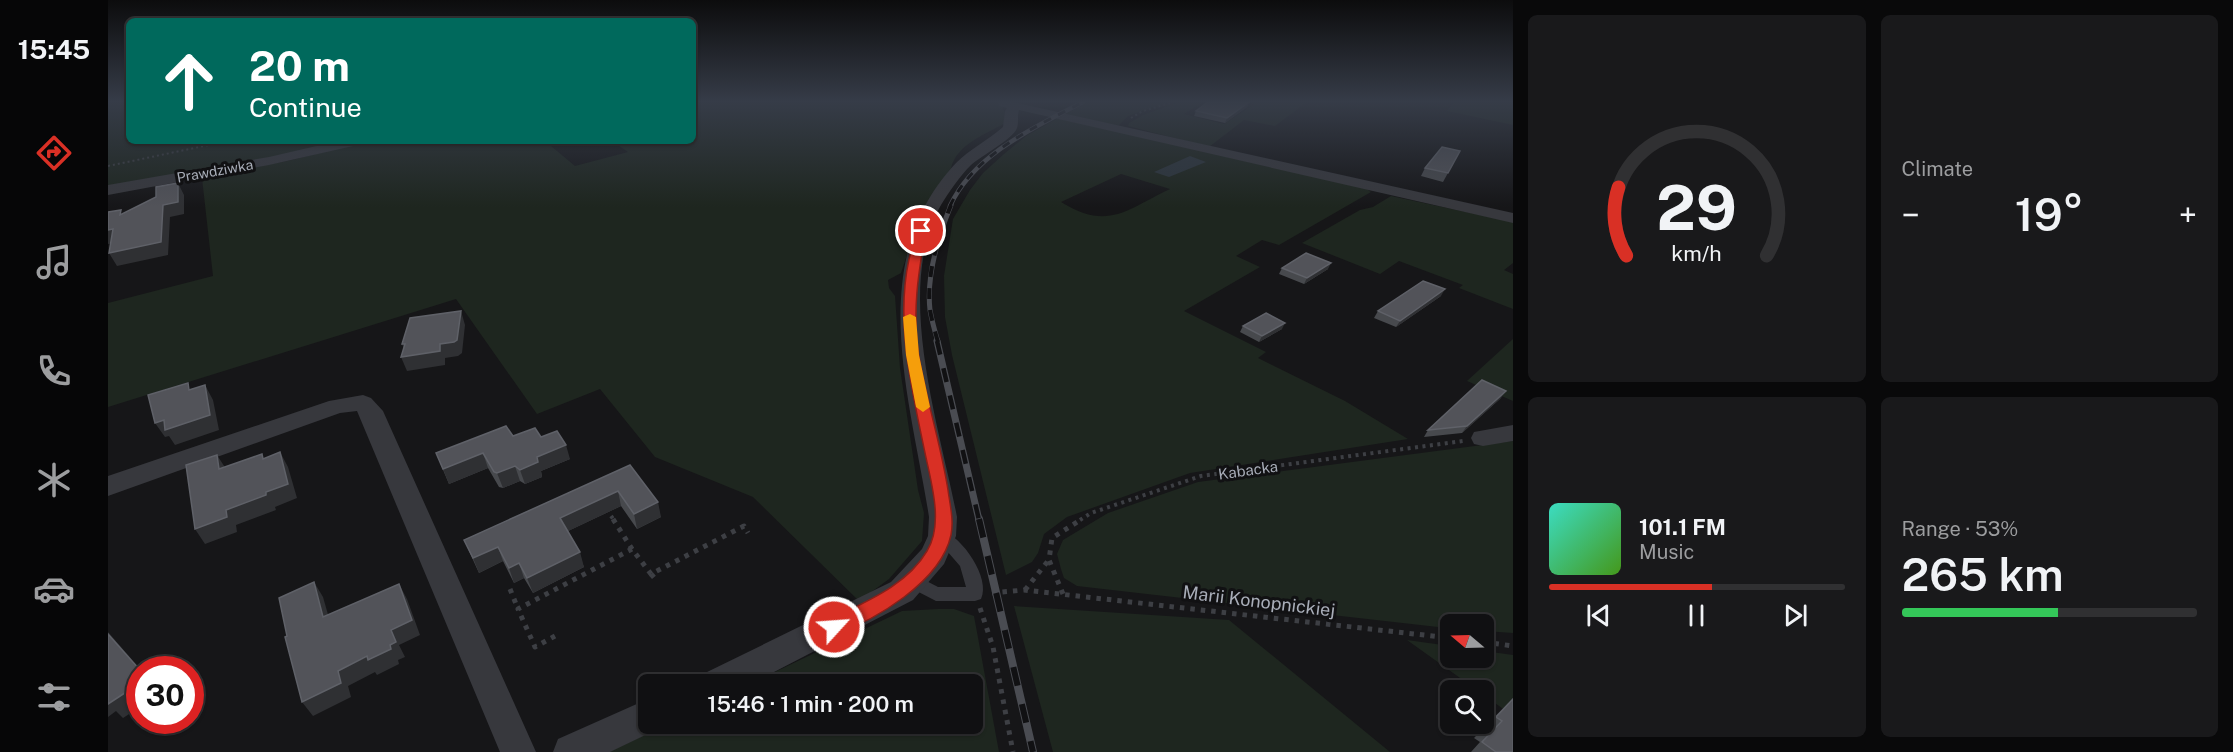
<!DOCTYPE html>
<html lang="en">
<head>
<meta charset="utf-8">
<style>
	:root { --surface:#101012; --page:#19191b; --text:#f1f3f6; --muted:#9c9d9f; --line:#303032; --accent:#d93025 }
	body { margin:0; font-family:"Public Sans",sans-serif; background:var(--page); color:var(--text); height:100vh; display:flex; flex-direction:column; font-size:22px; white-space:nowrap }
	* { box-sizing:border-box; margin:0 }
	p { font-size:20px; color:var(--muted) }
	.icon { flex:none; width:33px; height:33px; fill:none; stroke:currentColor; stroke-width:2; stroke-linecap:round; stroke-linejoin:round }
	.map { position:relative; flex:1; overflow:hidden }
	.details { display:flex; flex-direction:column; gap:15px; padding:15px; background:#09090a; width:720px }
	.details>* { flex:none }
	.guide { position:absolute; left:18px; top:18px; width:570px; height:126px; border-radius:9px; box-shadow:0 2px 4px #0004,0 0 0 2px var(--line); background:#00695c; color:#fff; overflow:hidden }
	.needle { width:39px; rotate:289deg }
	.controls { position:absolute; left:1332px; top:614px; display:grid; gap:12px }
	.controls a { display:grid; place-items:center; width:54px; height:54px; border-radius:9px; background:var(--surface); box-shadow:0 2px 4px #0004,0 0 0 2px var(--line); font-size:30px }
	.speed { position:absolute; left:18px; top:656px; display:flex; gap:12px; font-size:30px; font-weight:700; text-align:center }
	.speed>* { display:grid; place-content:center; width:78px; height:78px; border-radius:50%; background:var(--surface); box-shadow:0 2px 4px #0004,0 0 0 2px var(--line); line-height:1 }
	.speed .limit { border:9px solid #d22; background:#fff; color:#111 }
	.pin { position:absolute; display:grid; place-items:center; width:51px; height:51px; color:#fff; margin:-26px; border:3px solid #fff; border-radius:50%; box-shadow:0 2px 6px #0007 }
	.me { position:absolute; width:66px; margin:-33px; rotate:64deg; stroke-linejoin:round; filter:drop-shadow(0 0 4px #0008) }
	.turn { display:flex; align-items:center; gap:21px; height:126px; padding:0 24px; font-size:27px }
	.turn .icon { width:78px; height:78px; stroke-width:2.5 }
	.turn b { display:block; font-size:42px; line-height:51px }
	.big { font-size:45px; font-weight:600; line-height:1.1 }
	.details .widget { flex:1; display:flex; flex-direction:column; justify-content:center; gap:9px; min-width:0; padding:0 21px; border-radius:9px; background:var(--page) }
	.details .dial { align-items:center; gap:0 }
	.dial svg { height:156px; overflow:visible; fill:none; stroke:var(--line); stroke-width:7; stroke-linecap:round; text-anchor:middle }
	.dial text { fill:var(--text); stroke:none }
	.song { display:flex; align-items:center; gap:18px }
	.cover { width:72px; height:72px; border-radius:9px; background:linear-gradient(135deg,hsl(170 70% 55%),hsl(100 70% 35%)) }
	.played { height:6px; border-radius:3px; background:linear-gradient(90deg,var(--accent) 55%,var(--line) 55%) }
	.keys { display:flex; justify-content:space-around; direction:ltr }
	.heat { display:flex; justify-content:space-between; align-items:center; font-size:33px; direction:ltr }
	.charge { height:9px; border-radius:4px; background:linear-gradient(90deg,#34c759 53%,var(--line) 0) }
	.details .tiles { flex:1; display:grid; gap:15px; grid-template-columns:repeat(2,1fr) }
	.trip { position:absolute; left:530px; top:674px; width:345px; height:60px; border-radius:9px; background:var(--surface); box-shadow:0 2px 4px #0004,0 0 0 2px var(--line); font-weight:600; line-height:60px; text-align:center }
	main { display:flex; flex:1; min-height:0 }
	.dock { display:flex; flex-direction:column; width:108px; justify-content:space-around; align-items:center; background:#060607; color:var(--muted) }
	.dock .icon { width:42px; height:42px }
	.dock .on { color:var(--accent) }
	.dock b { font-size:27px; color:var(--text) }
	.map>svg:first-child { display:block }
	.green { fill:#1e261f; fill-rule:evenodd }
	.water { fill:#2c353c }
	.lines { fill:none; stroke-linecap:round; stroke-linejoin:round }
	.path-far2 { stroke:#3d3f44; stroke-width:2; stroke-dasharray:2 3; stroke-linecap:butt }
	.path-far1 { stroke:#3d3f44; stroke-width:4; stroke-dasharray:3 4.5; stroke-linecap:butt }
	.path { stroke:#3d3f44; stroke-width:5; stroke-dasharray:4.5 6; stroke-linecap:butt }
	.lane { fill:#37383d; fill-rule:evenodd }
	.street { fill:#37383d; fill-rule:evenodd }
	.rail-far3-casing { stroke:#4a4c52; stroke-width:4.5 }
	.rail-far2-casing { stroke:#4a4c52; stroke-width:5 }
	.rail-far1-casing { stroke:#4a4c52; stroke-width:7 }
	.rail-casing { stroke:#4a4c52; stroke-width:8 }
	.rail-far3 { stroke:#111113; stroke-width:3; stroke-dasharray:8; stroke-linecap:butt }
	.rail-far2 { stroke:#111113; stroke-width:4; stroke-dasharray:11; stroke-linecap:butt }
	.rail-far1 { stroke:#111113; stroke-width:4.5; stroke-dasharray:14; stroke-linecap:butt }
	.rail { stroke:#111113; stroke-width:6; stroke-dasharray:19; stroke-linecap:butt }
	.wall { fill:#47494d }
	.shaded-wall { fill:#2f3033 }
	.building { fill:#525359; stroke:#5f6168; stroke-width:1.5 }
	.route { fill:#d93025; stroke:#8d1f18; stroke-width:1.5 }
	.slow { fill:#f59e0b }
	.labels { text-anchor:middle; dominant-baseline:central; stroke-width:6; stroke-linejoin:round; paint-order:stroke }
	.far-street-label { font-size:14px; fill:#a8adb8; stroke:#111113 }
	.street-label { font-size:15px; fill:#a8adb8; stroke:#111113 }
	.near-street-label { font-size:18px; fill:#a8adb8; stroke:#111113 }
</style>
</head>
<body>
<main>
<nav class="dock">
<b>15:45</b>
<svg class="icon on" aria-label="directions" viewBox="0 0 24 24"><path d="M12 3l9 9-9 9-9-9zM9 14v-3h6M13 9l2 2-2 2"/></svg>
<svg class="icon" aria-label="music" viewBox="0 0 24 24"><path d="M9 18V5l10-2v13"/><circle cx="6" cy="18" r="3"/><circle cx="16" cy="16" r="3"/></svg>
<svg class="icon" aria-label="phone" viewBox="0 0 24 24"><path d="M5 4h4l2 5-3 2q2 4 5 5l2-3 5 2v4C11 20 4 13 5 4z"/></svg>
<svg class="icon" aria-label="climate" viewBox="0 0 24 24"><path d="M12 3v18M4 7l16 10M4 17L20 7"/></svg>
<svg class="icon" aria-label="car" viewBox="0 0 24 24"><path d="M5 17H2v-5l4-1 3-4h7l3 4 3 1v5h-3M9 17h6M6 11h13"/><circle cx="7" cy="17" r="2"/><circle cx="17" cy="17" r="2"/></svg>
<svg class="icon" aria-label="filters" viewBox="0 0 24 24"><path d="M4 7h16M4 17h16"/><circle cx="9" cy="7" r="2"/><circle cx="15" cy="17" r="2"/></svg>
</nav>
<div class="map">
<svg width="1405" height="752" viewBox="0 0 1405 752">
	<rect width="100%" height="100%" fill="#161618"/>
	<g class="green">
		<path d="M0 102H21V141H235L161 159 0 189Z"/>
		<path d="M585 102H883L894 104 899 122C878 134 849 144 843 168L813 213 793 273 780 280 781 288 787 296 792 368 810 490 816 513 814 541 781 579 751 601 645 497 547 457 492 389 429 414 348 299 0 407V303L105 276 94 178 184 160 259 141H437L467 166 520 152 504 141H585Z"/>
		<path d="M981 102H1060L1020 116 1010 126 957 114Z"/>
		<path d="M1071 102H1095L1076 114 1116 124 1146 104 1138 102H1199L1167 126 1136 120 1101 147 1020 126 1021 123 1035 115Z"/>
		<path d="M1346 102H1405V125L1339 111Z"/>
		<path d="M950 118 1259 189 1263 192 1171 245 1154 240 1128 256 1152 267 1076 311 1158 352 1150 358 1237 401 1300 439 1082 473 959 517 936 534 930 553 924 562 898 575 844 355 837 317 836 276 845 219 862 190 875 173 896 154 918 136ZM1013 174 1062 189C1018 210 1000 231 953 202Z"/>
		<path d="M1283 196 1405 222V263L1396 270 1405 274V309L1351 288 1355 285 1291 261 1272 274 1194 243 1252 210 1265 207Z"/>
		<path d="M1405 339V401L1359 381Z"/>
		<path d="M1405 441V633L1376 631V624H1342V628L1330 627 969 586 956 578 953 569 949 554 955 540 1000 513 1090 482Z"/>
		<path d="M906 606 1121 620 1282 752H945Z"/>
		<path d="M830 609H846L866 616 891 752H501L561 723H864V684H642L794 611Z"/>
		<path d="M1299 640 1342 646V657H1376V651L1405 655V716L1376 695V690H1369Z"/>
	</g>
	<path class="water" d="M1082 156 1098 162 1061 177 1046 172Z"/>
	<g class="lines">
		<g class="path-far2">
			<path d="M1023 118 1035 111 1066 102"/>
			<path d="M0 166 120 141"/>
		</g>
		<g class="path-far1">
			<path d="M503 516 506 520"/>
			<path d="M972 520 983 513 1093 476 1355 441"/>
		</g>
		<g class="path">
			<path d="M505 519 524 549"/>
			<path d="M543 574 549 581"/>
			<path d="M402 589 410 609"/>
			<path d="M917 590 940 561"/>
			<path d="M884 593 916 590 1342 638"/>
			<path d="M955 594 941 560 944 538 974 519"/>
			<path d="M872 608 885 647 905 752"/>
			<path d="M447 636 427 647 410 609 524 549 543 574 636 526 640 533"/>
			<path d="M1376 642 1405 646"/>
		</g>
		<path class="lane" d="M834 530C854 537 883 578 873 599L867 601H828L799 586 797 581 799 576 805 574 830 587H858L852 566 826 536 829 532Z"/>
		<g class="street">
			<path d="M890 102H905L1405 213V223L911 110C909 116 911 122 909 128 905 139 873 156 863 165 852 176 841 192 833 205 785 289 832 428 849 517L848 536 836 564 805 600 643 684H592L597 673 783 582 814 549 820 536 821 517C803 400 755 261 848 163 862 149 880 140 895 127L897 111 899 108 891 106Z"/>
			<path d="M230 141H256L254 144 161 165 0 195V185L161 157Z"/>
			<path d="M255 395 263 398 275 411 428 752H392L249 411 232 413 0 496V476L221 401Z"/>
			<path d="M1405 425V441L1375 446 1366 444 1363 438 1366 432Z"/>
			<path d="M540 699V723H554L552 728 502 752H445L450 739Z"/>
		</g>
		<g class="rail-far3-casing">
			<path id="rail-far3" d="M842 206C866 154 927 127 975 102"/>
		</g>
		<g class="rail-far2-casing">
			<path id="rail-far2" d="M830 342C827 332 824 321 822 310 818 275 830 237 843 205"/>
		</g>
		<g class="rail-far1-casing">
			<path id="rail-far1" d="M829 341 871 520"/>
		</g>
		<g class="rail-casing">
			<path id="rail" d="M871 519 925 752"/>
		</g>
		<use href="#rail-far3" class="rail-far3"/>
		<use href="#rail-far2" class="rail-far2"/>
		<use href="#rail-far1" class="rail-far1"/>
		<use href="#rail" class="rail"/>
	</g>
	<g class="wall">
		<path d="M1141 102 1139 107 1117 123 1086 116 1088 111Z"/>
		<path d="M1352 151 1335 182 1313 176 1317 168Z"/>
		<path d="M1174 268 1220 269 1196 284 1171 274Z"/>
		<path d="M1333 296 1288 327 1266 318 1270 311Z"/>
		<path d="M1135 326 1174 329 1151 342 1132 332Z"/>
		<path d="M1393 398 1354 433 1316 437 1320 430Z"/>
		<path d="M405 436 433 437 462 459 433 471 434 477 417 484 412 481 395 488 391 487 380 468 341 484 328 453Z"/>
		<path d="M522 465 553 517 529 529 513 506 460 531 476 567 425 593 416 578 406 583 395 561 371 573 356 540Z"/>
		<path d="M1405 698V752H1363L1372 742 1366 738Z"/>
	</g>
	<g class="shaded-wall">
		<path d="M1141 102 1139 107 1117 123 1119 118Z"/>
		<path d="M70 183 76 195V214L62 217 60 255 9 266 1 253 55 205Z"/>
		<path d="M5 229 12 242 0 244V230Z"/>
		<path d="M1223 263 1220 269 1196 284 1199 278Z"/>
		<path d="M1337 289 1333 296 1288 327 1292 321Z"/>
		<path d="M353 311 357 325 354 353 350 356 337 358V365L299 371 293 357 299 356 294 344H332Z"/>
		<path d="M1177 323 1174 329 1151 342 1154 336Z"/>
		<path d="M97 385 105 400 111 430 67 445 61 436 57 437 47 423Z"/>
		<path d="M1398 391 1393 398 1354 433 1359 426Z"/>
		<path d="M458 445 462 459 433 471 434 477 417 484 412 470 429 457Z"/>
		<path d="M172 452 180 467 189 498 167 507 168 510 128 525 129 532 97 544 87 529 118 510 158 492Z"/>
		<path d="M375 453 380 468 341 484 335 469Z"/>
		<path d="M109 455 118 469H111Z"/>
		<path d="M407 466 412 481 395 488 389 473Z"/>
		<path d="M510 491 513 506 456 533 452 518Z"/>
		<path d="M550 502 553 517 529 529 526 514Z"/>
		<path d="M390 547 395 561 371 573 365 558Z"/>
		<path d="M472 552 476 567 425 593 419 578Z"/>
		<path d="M411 563 416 578 406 583 401 568Z"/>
		<path d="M206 582 215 597 225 632 215 617Z"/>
		<path d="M291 584 299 599 312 635 291 645 297 657 290 660 291 664 269 675 267 672 240 686 243 697 205 716 194 702 230 671 282 645 283 630Z"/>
		<path d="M0 632 32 669 0 634Z"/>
		<path d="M32 683V707L15 718 8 711 0 717V702Z"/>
	</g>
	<g class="building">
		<path d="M1100 102H1141L1119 118 1088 111Z"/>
		<path d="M1334 147 1352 151 1340 173 1317 168Z"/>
		<path d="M70 183V202L55 205 53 242 1 253 5 229 0 230V212L13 210 12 215 48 197V187Z"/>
		<path d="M1198 253 1223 263 1199 278 1174 268Z"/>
		<path d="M1315 281 1337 289 1292 321 1270 311Z"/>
		<path d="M353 311 349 340 346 342 332 344V351L293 357 297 344H294L302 318Z"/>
		<path d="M1158 313 1177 323 1154 336 1135 326Z"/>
		<path d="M1374 380 1398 391 1359 426 1320 430Z"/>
		<path d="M80 383 81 390 97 385 102 415 57 430 56 420 47 423 40 395Z"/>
		<path d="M398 426 405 436 427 428 433 437 449 431 458 445 429 457 430 462 412 470 407 466 389 473 386 472 375 453 335 469 328 453Z"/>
		<path d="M172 452 180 484 158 492V495L118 510 119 517 87 529 78 465 109 455 111 469 154 454 155 459Z"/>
		<path d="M522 465 550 502 526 514 510 491 452 518 472 552 419 578 411 563 401 568 390 547 365 558 356 540Z"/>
		<path d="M206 582 215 617 291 584 304 620 283 630 288 642 282 645 283 649 260 660 259 656 230 671 233 683 194 702 177 637 179 636 171 598Z"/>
		<path d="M0 634 32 670V683L0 704Z"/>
		<path d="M1405 699V752H1388L1374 742 1394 721 1388 717Z"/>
	</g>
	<linearGradient id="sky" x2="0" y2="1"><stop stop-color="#0c0c0d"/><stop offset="0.49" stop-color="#363c48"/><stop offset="1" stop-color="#363c48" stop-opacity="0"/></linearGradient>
	<rect width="1405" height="207" fill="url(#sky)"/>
	<path class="route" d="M809 228 818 231C810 273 804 313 811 357 819 402 833 445 840 490 842 505 846 520 843 535 833 582 767 620 726 635L719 632 717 627 719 621C754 603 798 587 819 551 836 524 823 482 817 453 804 389 787 324 801 259 804 249 805 238 809 228Z"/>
	<path class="slow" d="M802 314 808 317 811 355 822 407 815 412 808 407 798 355 795 317Z"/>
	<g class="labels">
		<g class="far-street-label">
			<text transform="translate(107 171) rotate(-10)">Prawdziwka</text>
		</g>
		<g class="street-label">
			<text transform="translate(1140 470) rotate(-8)">Kabacka</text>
		</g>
		<g class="near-street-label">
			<text transform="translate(1151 601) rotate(7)">Marii Konopnickiej</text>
		</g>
	</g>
</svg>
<div class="controls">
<a><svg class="needle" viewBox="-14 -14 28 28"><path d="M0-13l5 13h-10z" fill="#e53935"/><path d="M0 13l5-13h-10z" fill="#9c9d9f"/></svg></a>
<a><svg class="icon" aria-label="search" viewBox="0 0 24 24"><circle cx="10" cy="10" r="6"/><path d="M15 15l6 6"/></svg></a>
</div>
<div class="speed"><div class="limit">30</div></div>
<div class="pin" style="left:813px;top:231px;background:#d93025"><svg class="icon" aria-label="arrive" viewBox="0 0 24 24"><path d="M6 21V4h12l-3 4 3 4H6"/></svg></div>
<svg class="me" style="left:726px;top:627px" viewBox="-20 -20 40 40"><circle r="17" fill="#d93025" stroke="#fff" stroke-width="3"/><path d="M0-11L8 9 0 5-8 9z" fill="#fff"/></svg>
<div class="trip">15:46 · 1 min · 200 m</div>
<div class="guide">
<div class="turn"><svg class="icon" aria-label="ahead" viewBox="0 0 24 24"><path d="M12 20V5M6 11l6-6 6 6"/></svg><div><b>20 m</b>Continue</div></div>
</div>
</div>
<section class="details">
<div class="tiles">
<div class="widget dial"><svg viewBox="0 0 100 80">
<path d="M14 69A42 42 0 1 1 86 69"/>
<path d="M14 69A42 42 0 0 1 10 34" stroke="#d93025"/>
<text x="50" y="56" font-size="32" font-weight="700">29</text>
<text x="50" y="72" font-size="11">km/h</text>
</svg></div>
<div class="widget"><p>Climate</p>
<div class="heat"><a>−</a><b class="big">19°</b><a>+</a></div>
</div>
<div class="widget">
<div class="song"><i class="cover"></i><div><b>101.1 FM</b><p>Music</p></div></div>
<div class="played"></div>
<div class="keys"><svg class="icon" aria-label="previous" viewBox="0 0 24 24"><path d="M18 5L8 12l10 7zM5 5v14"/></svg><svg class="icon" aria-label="pause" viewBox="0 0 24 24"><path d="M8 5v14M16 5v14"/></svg><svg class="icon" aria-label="next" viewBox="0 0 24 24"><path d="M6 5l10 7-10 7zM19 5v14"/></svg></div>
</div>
<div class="widget"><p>Range · 53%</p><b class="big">265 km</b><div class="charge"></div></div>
</div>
</section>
</main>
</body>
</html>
